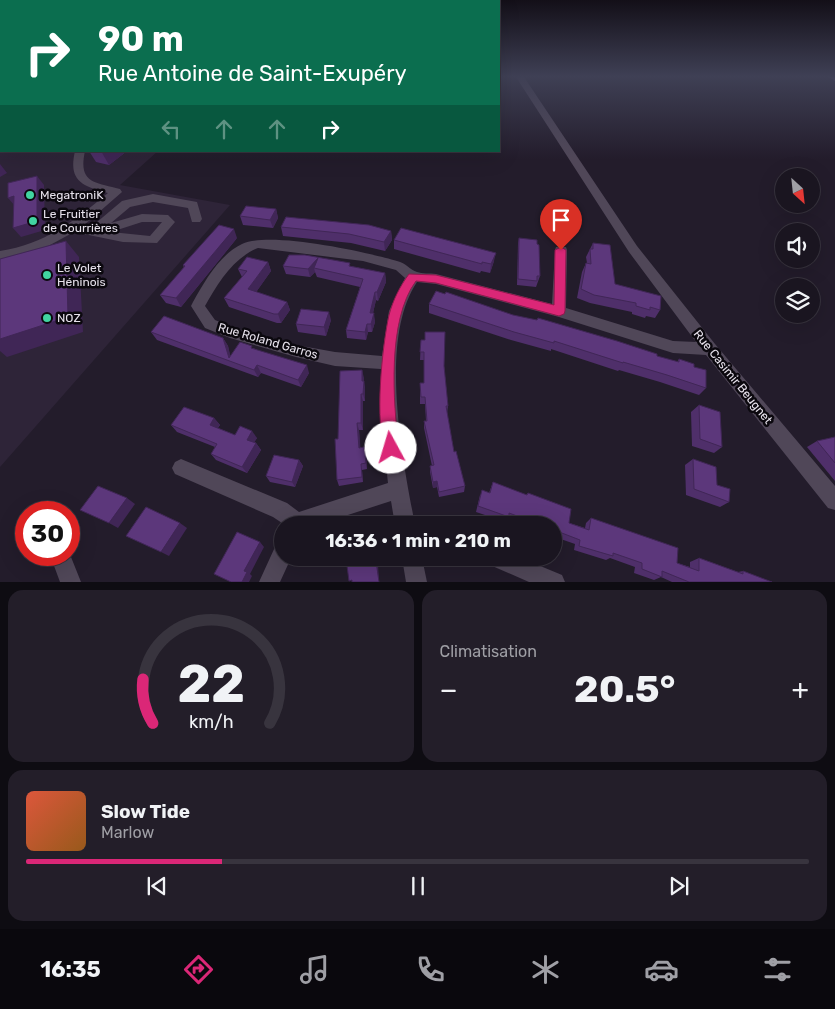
<!DOCTYPE html>
<html lang="fr">
<head>
<meta charset="utf-8">
<style>
	:root { --surface:#1a1520; --page:#231e29; --text:#f1f3f6; --muted:#9f9fa5; --line:#38343e; --accent:#db2777 }
	body { margin:0; font-family:Rubik,sans-serif; background:var(--page); color:var(--text); height:100vh; display:flex; flex-direction:column; font-size:19px; white-space:nowrap }
	* { box-sizing:border-box; margin:0 }
	p { font-size:16px; color:var(--muted) }
	.icon { flex:none; width:28px; height:28px; fill:none; stroke:currentColor; stroke-width:2; stroke-linecap:round; stroke-linejoin:round }
	.map { position:relative; height:582px; overflow:hidden }
	.drawer { display:flex; flex-direction:column; gap:8px; padding:8px; background:#0e0c12; flex:1 }
	.drawer>* { flex:none }
	.top-card { position:absolute; left:0px; top:0px; width:500px; height:152px; box-shadow:0 5px 20px #0002,0 0 0 1px var(--line); background:#0b6e4f; color:#fff; overflow:hidden }
	.needle { width:32px; rotate:153deg }
	.controls { position:absolute; left:775px; top:168px; display:grid; gap:10px }
	.controls a { display:grid; place-items:center; width:45px; height:45px; border-radius:50%; background:var(--surface); box-shadow:0 5px 20px #0002,0 0 0 1px var(--line); font-size:25px }
	.speed { position:absolute; left:15px; top:501px; display:flex; gap:10px; font-size:25px; font-weight:700; text-align:center }
	.speed>* { display:grid; place-content:center; width:65px; height:65px; border-radius:50%; background:var(--surface); box-shadow:0 5px 20px #0002,0 0 0 1px var(--line); line-height:1 }
	.speed .limit { border:8px solid #d22; background:#fff; color:#111 }
	.pin { position:absolute; display:grid; place-items:center; width:42px; height:42px; color:#fff; margin:-51px -21px; border-radius:50% 50% 50% 0; rotate:-45deg; box-shadow:0 0 5px #0007 }
	.pin .icon { rotate:45deg }
	.me { position:absolute; width:55px; margin:-28px; rotate:354deg; stroke-linejoin:round; filter:drop-shadow(0 0 4px #0008) }
	.turn { display:flex; align-items:center; gap:18px; height:105px; padding:0 15px; font-size:22px }
	.turn .icon { width:65px; height:65px; stroke-width:2.5 }
	.turn b { display:block; font-size:35px; line-height:42px }
	.lanes { display:flex; align-items:center; height:48px; padding:0 15px; background:#0003; justify-content:center; gap:25px; direction:ltr }
	.lanes .off { opacity:.35 }
	.big { font-size:38px; font-weight:700; line-height:1.1 }
	.drawer .widget { flex:1; display:flex; flex-direction:column; justify-content:center; gap:8px; min-width:0; padding:0 18px; border-radius:15px; background:var(--page) }
	.drawer .dial { align-items:center; gap:0 }
	.dial svg { height:130px; overflow:visible; fill:none; stroke:var(--line); stroke-width:7; stroke-linecap:round; text-anchor:middle }
	.dial text { fill:var(--text); stroke:none }
	.song { display:flex; align-items:center; gap:15px }
	.cover { width:60px; height:60px; border-radius:8px; background:linear-gradient(135deg,hsl(10 70% 55%),hsl(30 70% 35%)) }
	.played { height:5px; border-radius:2px; background:linear-gradient(90deg,var(--accent) 25%,var(--line) 25%) }
	.keys { display:flex; justify-content:space-around; direction:ltr }
	.heat { display:flex; justify-content:space-between; align-items:center; font-size:28px; direction:ltr }
	.drawer .tiles { flex:1; display:grid; gap:8px; grid-template-columns:1fr 1fr }
	.widget:last-child { grid-column:span 2 }
	.trip { position:absolute; left:274px; top:516px; width:288px; height:50px; border-radius:25px; background:var(--surface); box-shadow:0 5px 20px #0002,0 0 0 1px var(--line); font-weight:700; line-height:50px; text-align:center }
	.tabs { display:flex; height:80px; justify-content:space-around; align-items:center; background:#0a080d; color:var(--muted) }
	.tabs .icon { width:35px; height:35px }
	.tabs .selected { color:var(--accent) }
	.tabs b { font-size:22px; color:var(--text) }
	.map>svg:first-child { display:block }
	.built { fill:#2e2438 }
	.lines { fill:none; stroke-linecap:round; stroke-linejoin:round }
	.minor { fill:#504758; fill-rule:evenodd }
	.major { fill:#8c6ca9; fill-rule:evenodd }
	.wall { fill:#4f2f6a }
	.shaded-wall { fill:#402656 }
	.building { fill:#5c377b; stroke:#402656 }
	.route { fill:#db2777; stroke:#8e194d }
	.poi-dot { fill:#41d4a1; stroke:#0b080e; stroke-width:2 }
	.labels { text-anchor:middle; dominant-baseline:central; stroke-width:5; stroke-linejoin:round; paint-order:stroke }
	.poi-label { font-size:12px; fill:#e7e2ec; stroke:#0b080e; text-anchor:start }
	.street-label { font-size:12px; fill:#e7e2ec; stroke:#0b080e }
</style>
</head>
<body>
<div class="map">
<svg width="835" height="582" viewBox="0 0 835 582">
	<rect width="100%" height="100%" fill="#231c2b"/>
	<path class="built" d="M0 77 1 151H158L120 185 230 205 0 467Z"/>
	<g class="lines">
		<g class="minor">
			<path d="M516 77H524L637 246 715 344 835 486V510L828 508 706 355 673 353 559 317 436 284 417 282C378 340 403 461 415 525H395L391 501 317 525H285L273 517 175 474 172 468 175 462 181 459 287 503 299 512 388 483 382 430 381 369 335 366 296 357 230 338 205 328 191 306 193 302C205 281 219 255 242 244 270 231 366 252 397 261 406 263 410 270 417 272 422 274 430 273 436 274L552 304 555 250 556 247H566L567 250 566 308 673 341 696 342 629 252ZM258 248 363 261 396 270 405 278 389 311 382 356 335 352 296 345 232 327 215 320 205 306C218 283 233 258 258 248Z"/>
			<path d="M75 151H85C78 183 94 182 120 189L122 192 83 226 90 228 122 201 126 200 153 194 197 202 202 219 200 222H192L188 208 153 202 130 207 111 223 142 214 168 215 175 222 157 243 123 242 74 232 39 251 0 261V251C45 244 73 222 108 193 82 186 68 181 75 151ZM142 222H162L150 236 111 232Z"/>
			<path d="M282 544V558H291L280 582H259L275 547Z"/>
			<path d="M69 552 81 582H60L50 555H69Z"/>
			<path d="M402 558H422L427 582H406Z"/>
			<path d="M487 558H521L562 575 565 582H529L490 565Z"/>
		</g>
		<path class="major" d="M829 77H835V81Z"/>
	</g>
	<g class="wall">
		<path d="M89 151H127L109 165 96 162Z"/>
		<path d="M276 209 278 218 273 228 243 225 240 216Z"/>
		<path d="M281 227 391 231 392 240 385 251 351 243 283 236Z"/>
		<path d="M237 238 181 307 166 303 160 295 184 268 183 265Z"/>
		<path d="M519 238 540 276 536 287 517 285 518 243Z"/>
		<path d="M394 240 494 261 490 273 481 271 480 273 394 249Z"/>
		<path d="M593 243 615 284 660 310 655 318 646 316 645 318 632 314V312L590 303 577 298 582 272 586 263H587L586 257Z"/>
		<path d="M268 262 271 271 256 292 287 302 290 310 281 323H277L229 307 224 298 242 277 238 269Z"/>
		<path d="M350 263V266L385 273 386 282 378 301 376 300 373 313 375 322 372 332H368L366 340 347 338 346 330 360 287 317 277 315 272 310 277 286 274 283 266Z"/>
		<path d="M429 304 513 315 677 362 679 359 694 367 706 388 699 395 660 382 619 370 618 371 551 349V351L511 340 429 313Z"/>
		<path d="M331 320 326 336 298 332 296 324Z"/>
		<path d="M151 332 223 338 228 346 230 356 253 348 309 373 301 387 261 373 258 377 157 340Z"/>
		<path d="M421 340 444 366 448 406 447 413 454 452 465 486 464 492 439 497 437 487 433 488 430 472V466H432L424 428V421H426L425 404H420V383H424V360H420Z"/>
		<path d="M362 370 365 389V401H363V430H359L360 447H364L366 453 367 469 362 470 363 482 339 486 337 480 338 439Z"/>
		<path d="M699 405 722 447 714 453 692 446 691 412Z"/>
		<path d="M214 418 220 425 218 428 235 435 257 438 254 442 256 443 261 450 247 473 216 460 211 454 215 447 177 432 171 425Z"/>
		<path d="M835 437V481L807 447 817 441Z"/>
		<path d="M693 459 717 485 729 502 720 507 686 495 685 465Z"/>
		<path d="M299 460 303 466 295 487 270 482 266 476Z"/>
		<path d="M493 482 526 495 528 493 569 523 585 528 586 523 591 518 677 563 690 567V562L699 558 738 572 743 571 772 582H672L661 577 654 580 634 573 635 567 610 558 606 560 574 550 575 544 552 536V525H524L507 519 506 522 476 512 480 495 489 493Z"/>
	</g>
	<g class="shaded-wall">
		<path d="M101 151H127L109 165Z"/>
		<path d="M0 164 7 173 0 177Z"/>
		<path d="M37 176 44 185 45 230 21 237 13 228Z"/>
		<path d="M14 196 15 206 8 198Z"/>
		<path d="M276 209 278 218 273 228 270 220Z"/>
		<path d="M234 229 237 238 181 307 176 298Z"/>
		<path d="M391 231 392 240 385 251 384 242Z"/>
		<path d="M66 241 79 257 83 332 7 357 0 351V339Z"/>
		<path d="M496 253 494 261 490 273 491 264Z"/>
		<path d="M318 258 314 268 315 272 310 277 308 269Z"/>
		<path d="M268 262 271 271 252 298 248 289Z"/>
		<path d="M385 273 386 282 378 301 377 292Z"/>
		<path d="M375 292 376 300 371 321 370 313Z"/>
		<path d="M287 302 290 310 281 323 278 314Z"/>
		<path d="M329 312 331 320 326 336 324 327Z"/>
		<path d="M374 313 375 322 372 332 371 324Z"/>
		<path d="M367 324 368 332 366 340 365 332Z"/>
		<path d="M223 338 228 346 232 362 229 358Z"/>
		<path d="M257 365 261 373 258 377 254 370Z"/>
		<path d="M307 365 309 373 301 387 298 380Z"/>
		<path d="M362 370 364 378 363 389 362 381Z"/>
		<path d="M364 381 365 389V401L363 394Z"/>
		<path d="M361 394 363 401V430L361 423Z"/>
		<path d="M214 418 220 425 215 431 210 425Z"/>
		<path d="M357 423 359 430 361 454 359 448Z"/>
		<path d="M252 431 257 438 252 446 247 440Z"/>
		<path d="M256 443 261 450 247 473 242 467Z"/>
		<path d="M364 447 366 453 367 469 366 463Z"/>
		<path d="M299 460 303 466 295 487 292 482Z"/>
		<path d="M437 481V487L433 488V482Z"/>
		<path d="M127 498 135 504 118 528 109 523Z"/>
		<path d="M180 523 187 528 169 556 161 552Z"/>
		<path d="M260 542 264 547 250 574 252 576 249 582H242L244 571Z"/>
		<path d="M381 558 382 563 378 564 379 582 376 561Z"/>
	</g>
	<g class="building">
		<path d="M0 79 1 80V132L0 130Z"/>
		<path d="M37 176V221L13 228 14 196 8 198V183Z"/>
		<path d="M246 206 276 209 270 220 240 216Z"/>
		<path d="M286 217 369 225 391 231 384 242 349 234 281 227Z"/>
		<path d="M219 225 234 229 176 298 160 295 185 266 183 265Z"/>
		<path d="M401 228 496 253 491 264 482 262V264L394 240Z"/>
		<path d="M519 238 537 240V244L539 245 540 276H537V281L518 279Z"/>
		<path d="M66 241 68 317 0 339V259Z"/>
		<path d="M593 243 610 245 615 284 661 296 660 310 650 307V310L636 306V303L594 295 581 289 586 263 591 264 590 249H593Z"/>
		<path d="M289 255H305L350 263 349 266 385 273 377 292H375L370 313H374L371 324H367L365 332 346 330 363 279 314 268 318 258 308 269 283 266Z"/>
		<path d="M247 257 268 262 248 289 287 302 278 314H274L224 298 247 271 238 269Z"/>
		<path d="M436 291 445 294 446 292 513 315 537 320 538 318 617 341 657 354V356L679 362V359L694 364V367L706 370V388L667 375 623 362V363L554 341V343L514 332 429 304Z"/>
		<path d="M301 309 329 312 324 327 296 324Z"/>
		<path d="M164 316 223 338 229 358 240 342 252 346 251 348 307 365 298 380 257 365 254 370 151 332Z"/>
		<path d="M425 332H445L444 366 448 406H446L454 452 456 451 465 486 439 492 437 481 433 482 430 466 434 465 424 421H427L425 397H421L420 383H424V352H420L421 340H425Z"/>
		<path d="M362 370V381H364L363 394H361V423H357L359 448 364 447 366 463 361 464 362 477 337 480 335 439H338L340 371Z"/>
		<path d="M699 405 720 412 722 447 700 439Z"/>
		<path d="M184 407 214 418 210 425 235 435 240 426 252 431 247 440 256 443 242 467 211 454 217 444 171 425Z"/>
		<path d="M835 437V463L817 441Z"/>
		<path d="M274 455 299 460 292 482 266 476Z"/>
		<path d="M693 459 716 467 717 485 730 489 729 502 694 489Z"/>
		<path d="M493 482 527 495 528 493 571 509 569 523 589 530 591 518 678 548 677 563 699 571V558L743 574V571L772 582H689L662 571V577L642 569V563L613 553V556L579 546 580 540 554 530 552 535V525H535L536 523 509 513V517L478 506 482 490 490 493Z"/>
		<path d="M98 486 127 498 109 523 80 510Z"/>
		<path d="M146 507 180 523 161 552 126 536Z"/>
		<path d="M237 532 260 542 244 571 247 572 242 582H231L214 574Z"/>
		<path d="M346 558H380L381 560 376 561 379 582H352V580L349 581Z"/>
	</g>
	<linearGradient id="sky" x2="0" y2="1"><stop stop-color="#130f18"/><stop offset="0.48" stop-color="#3f4055"/><stop offset="1" stop-color="#3f4055" stop-opacity="0"/></linearGradient>
	<rect width="835" height="159" fill="url(#sky)"/>
	<path class="route" d="M561 247 566 250 565 311 564 314 559 316 436 283 416 281C387 320 393 403 399 448L397 453 391 456 386 453C374 424 382 347 389 315 393 300 400 286 409 274L436 275 554 305 555 250Z"/>
	<g class="poi-dot">
		<circle cx="30" cy="195" r="5"/>
		<circle cx="33" cy="221" r="5"/>
		<circle cx="47" cy="275" r="5"/>
		<circle cx="47" cy="318" r="5"/>
	</g>
	<g class="labels">
		<g class="poi-label">
			<text x="40" y="195">MegatroniK</text>
			<text x="43" y="214">Le Fruitier<tspan x="43" dy="14">de Courrières</tspan></text>
			<text x="57" y="268">Le Volet<tspan x="57" dy="14">Héninois</tspan></text>
			<text x="57" y="318">NOZ</text>
		</g>
		<g class="street-label">
			<text transform="translate(268 341) rotate(16)">Rue Roland Garros</text>
			<text transform="translate(733 377) rotate(51)">Rue Casimir Beugnet</text>
		</g>
	</g>
</svg>
<div class="controls">
<a><svg class="needle" viewBox="-14 -14 28 28"><path d="M0-13l5 13h-10z" fill="#e53935"/><path d="M0 13l5-13h-10z" fill="#9f9fa5"/></svg></a>
<a><svg class="icon" aria-label="sound" viewBox="0 0 24 24"><path d="M4 9h4l5-4v14l-5-4H4zM17 9q2 3 0 6"/></svg></a>
<a><svg class="icon" aria-label="layers" viewBox="0 0 24 24"><path d="M12 4l9 5-9 5-9-5zM3 14l9 5 9-5"/></svg></a>
</div>
<div class="speed"><div class="limit">30</div></div>
<div class="pin" style="left:561px;top:250px;background:#d93025"><svg class="icon" aria-label="arrive" viewBox="0 0 24 24"><path d="M6 21V4h12l-3 4 3 4H6"/></svg></div>
<svg class="me" style="left:391px;top:448px" viewBox="-20 -20 40 40"><circle r="19" fill="#fff"/><path d="M0-13L10 11 0 6-10 11z" fill="#db2777"/></svg>
<div class="trip">16:36 · 1 min · 210 m</div>
<div class="top-card">
<div class="turn"><svg class="icon" aria-label="right" viewBox="0 0 24 24"><path d="M7 20v-9h11M14 6l5 5-5 5"/></svg><div><b>90 m</b>Rue Antoine de Saint-Exupéry</div></div>
<div class="lanes"><svg class="icon off" aria-label="left" viewBox="0 0 24 24"><path d="M17 20v-9H6M10 6l-5 5 5 5"/></svg><svg class="icon off" aria-label="ahead" viewBox="0 0 24 24"><path d="M12 20V5M6 11l6-6 6 6"/></svg><svg class="icon off" aria-label="ahead" viewBox="0 0 24 24"><path d="M12 20V5M6 11l6-6 6 6"/></svg><svg class="icon" aria-label="right" viewBox="0 0 24 24"><path d="M7 20v-9h11M14 6l5 5-5 5"/></svg></div>
</div>
</div>
<section class="drawer">
<div class="tiles">
<div class="widget dial"><svg viewBox="0 0 100 80">
<path d="M14 69A42 42 0 1 1 86 69"/>
<path d="M14 69A42 42 0 0 1 8 42" stroke="#db2777"/>
<text x="50" y="56" font-size="32" font-weight="700">22</text>
<text x="50" y="72" font-size="11">km/h</text>
</svg></div>
<div class="widget"><p>Climatisation</p>
<div class="heat"><a>−</a><b class="big">20.5°</b><a>+</a></div>
</div>
<div class="widget">
<div class="song"><i class="cover"></i><div><b>Slow Tide</b><p>Marlow</p></div></div>
<div class="played"></div>
<div class="keys"><svg class="icon" aria-label="previous" viewBox="0 0 24 24"><path d="M18 5L8 12l10 7zM5 5v14"/></svg><svg class="icon" aria-label="pause" viewBox="0 0 24 24"><path d="M8 5v14M16 5v14"/></svg><svg class="icon" aria-label="next" viewBox="0 0 24 24"><path d="M6 5l10 7-10 7zM19 5v14"/></svg></div>
</div>
</div>
</section>
<nav class="tabs">
<b>16:35</b>
<svg class="icon selected" aria-label="directions" viewBox="0 0 24 24"><path d="M12 3l9 9-9 9-9-9zM9 14v-3h6M13 9l2 2-2 2"/></svg>
<svg class="icon" aria-label="music" viewBox="0 0 24 24"><path d="M9 18V5l10-2v13"/><circle cx="6" cy="18" r="3"/><circle cx="16" cy="16" r="3"/></svg>
<svg class="icon" aria-label="phone" viewBox="0 0 24 24"><path d="M5 4h4l2 5-3 2q2 4 5 5l2-3 5 2v4C11 20 4 13 5 4z"/></svg>
<svg class="icon" aria-label="climate" viewBox="0 0 24 24"><path d="M12 3v18M4 7l16 10M4 17L20 7"/></svg>
<svg class="icon" aria-label="car" viewBox="0 0 24 24"><path d="M5 17H2v-5l4-1 3-4h7l3 4 3 1v5h-3M9 17h6M6 11h13"/><circle cx="7" cy="17" r="2"/><circle cx="17" cy="17" r="2"/></svg>
<svg class="icon" aria-label="filters" viewBox="0 0 24 24"><path d="M4 7h16M4 17h16"/><circle cx="9" cy="7" r="2"/><circle cx="15" cy="17" r="2"/></svg>
</nav>
</body>
</html>
